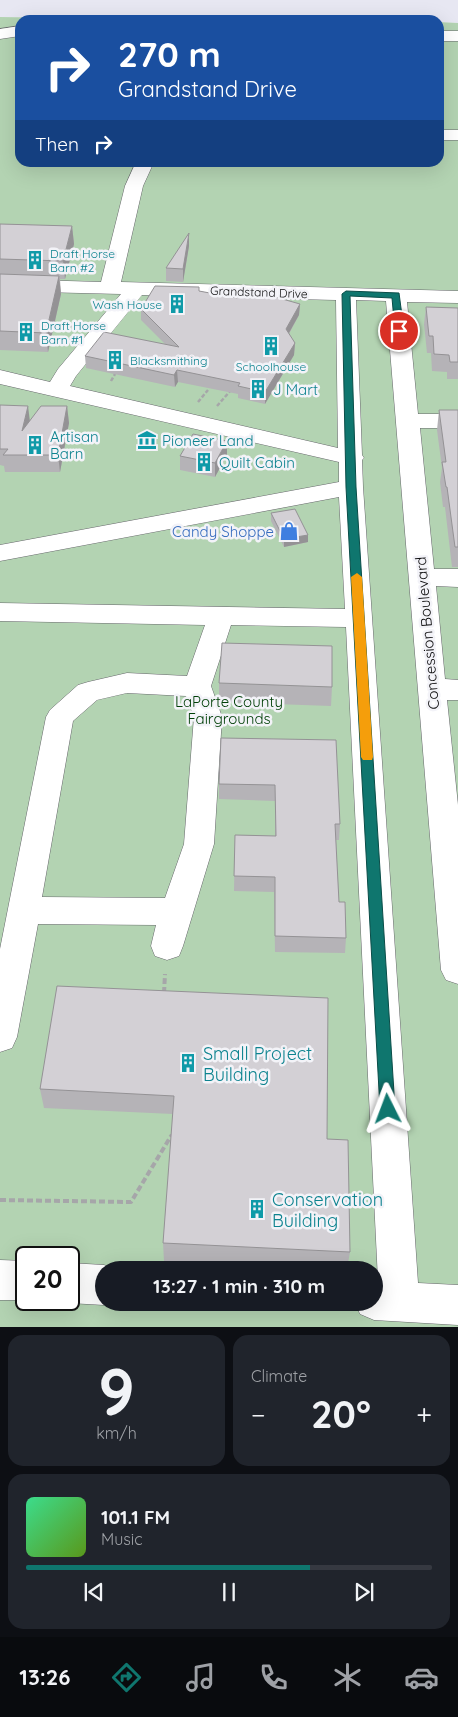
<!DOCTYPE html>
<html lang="en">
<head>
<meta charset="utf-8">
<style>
	:root { --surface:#171b24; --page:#20242c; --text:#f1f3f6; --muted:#9ea1a6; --line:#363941; --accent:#0f766e }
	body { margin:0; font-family:Quicksand,sans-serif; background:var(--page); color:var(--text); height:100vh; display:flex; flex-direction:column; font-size:19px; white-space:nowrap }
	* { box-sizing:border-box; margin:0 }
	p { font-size:16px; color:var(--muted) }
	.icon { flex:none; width:28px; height:28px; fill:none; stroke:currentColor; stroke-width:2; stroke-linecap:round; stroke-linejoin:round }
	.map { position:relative; height:1327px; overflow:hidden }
	.side { display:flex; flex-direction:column; gap:8px; padding:8px; background:#0d0f14; flex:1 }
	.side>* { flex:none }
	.banner { position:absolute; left:15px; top:15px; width:429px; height:152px; border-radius:15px; box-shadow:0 5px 20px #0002; background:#1a4fa0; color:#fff; overflow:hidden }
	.speed { position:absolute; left:15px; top:1246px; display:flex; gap:10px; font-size:25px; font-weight:700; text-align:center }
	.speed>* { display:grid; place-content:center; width:65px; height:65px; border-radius:50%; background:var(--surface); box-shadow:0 5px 20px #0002; line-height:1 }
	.speed .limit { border:2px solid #111; border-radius:8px; background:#fff; color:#111 }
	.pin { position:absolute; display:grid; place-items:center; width:42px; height:42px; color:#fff; margin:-21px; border:2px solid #fff; border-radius:50%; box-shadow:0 1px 5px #0007 }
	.me { position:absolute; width:55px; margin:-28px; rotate:357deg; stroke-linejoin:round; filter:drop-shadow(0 0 4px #0008) }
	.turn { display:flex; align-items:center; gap:18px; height:105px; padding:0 20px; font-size:22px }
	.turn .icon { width:65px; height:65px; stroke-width:2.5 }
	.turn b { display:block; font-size:35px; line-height:42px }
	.then { display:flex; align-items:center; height:48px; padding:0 20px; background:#0003; gap:10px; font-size:19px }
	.big { font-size:38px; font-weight:800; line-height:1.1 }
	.side .widget { flex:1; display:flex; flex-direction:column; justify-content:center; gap:8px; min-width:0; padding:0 18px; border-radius:15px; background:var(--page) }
	.side .dial { align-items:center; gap:0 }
	.dial b { font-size:65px; line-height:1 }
	.song { display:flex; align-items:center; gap:15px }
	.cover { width:60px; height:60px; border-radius:8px; background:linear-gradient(135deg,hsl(150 70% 55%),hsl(90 70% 35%)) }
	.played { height:5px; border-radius:2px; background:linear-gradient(90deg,var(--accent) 70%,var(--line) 70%) }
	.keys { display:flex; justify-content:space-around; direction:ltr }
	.heat { display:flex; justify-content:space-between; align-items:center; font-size:28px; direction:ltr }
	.side .tiles { flex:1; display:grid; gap:8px; grid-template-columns:1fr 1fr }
	.widget:last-child { grid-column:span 2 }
	.trip { position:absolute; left:95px; top:1261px; width:288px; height:50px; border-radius:25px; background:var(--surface); box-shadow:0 5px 20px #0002; font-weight:800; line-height:50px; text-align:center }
	.tabs { display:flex; height:80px; justify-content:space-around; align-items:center; background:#090b0e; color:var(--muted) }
	.tabs .icon { width:35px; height:35px }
	.tabs .current { color:var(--accent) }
	.tabs b { font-size:22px; color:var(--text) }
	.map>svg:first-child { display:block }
	.built { fill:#e7e7f2 }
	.green { fill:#b3d3b2; fill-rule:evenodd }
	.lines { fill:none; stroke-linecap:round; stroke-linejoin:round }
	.minor-casing { stroke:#67676c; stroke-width:1 }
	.path-far1 { stroke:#a6a6a9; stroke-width:2.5; stroke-dasharray:4 2; stroke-linecap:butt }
	.path { stroke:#a6a6a9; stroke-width:4; stroke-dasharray:6 3; stroke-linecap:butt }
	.minor { fill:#fff; fill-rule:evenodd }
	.wall { fill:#b5b3b7 }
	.shaded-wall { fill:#949295 }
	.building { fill:#d3d0d5; stroke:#949295 }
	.route { fill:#0f766e; stroke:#0a4d48 }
	.slow { fill:#f59e0b }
	.labels { text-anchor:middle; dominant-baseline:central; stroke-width:5; stroke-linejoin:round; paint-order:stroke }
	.far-culture-label { font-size:12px; fill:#0d838f; stroke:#f3f3f8; text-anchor:start }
	.far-street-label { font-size:12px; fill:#0d0d0e; stroke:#f3f3f8 }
	.culture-label { font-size:15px; fill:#0d838f; stroke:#f3f3f8; text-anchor:start }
	.shop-label { font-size:15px; fill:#366cbe; stroke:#f3f3f8; text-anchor:end }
	.street-label { font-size:15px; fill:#0d0d0e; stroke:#f3f3f8 }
	.park-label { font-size:15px; fill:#004007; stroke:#f3f3f8 }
	.near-culture-label { font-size:18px; fill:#0d838f; stroke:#f3f3f8; text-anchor:start }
</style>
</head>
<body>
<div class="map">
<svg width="458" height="1327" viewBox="0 0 458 1327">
	<rect width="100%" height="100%" fill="#f3f3f8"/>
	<path class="built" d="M0 0H458V23L439 22V20L0 17Z"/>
	<path class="green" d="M0 17 233 20H20V162H439V22L458 23V1327H0ZM26 1258H69V1300H26ZM104 1270H374V1302H104Z"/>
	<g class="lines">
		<g class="minor-casing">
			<g id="minor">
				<path d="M20 26V36L0 39V29Z"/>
				<rect x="439" y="31" width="19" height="10"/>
				<rect x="439" y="130" width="19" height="10"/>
				<path d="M136 162H154L143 186 121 282 458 291V303L407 302 418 414H458V428H420L434 569H458V587L436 586 445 679 458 680V700H447L458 805V984L446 980 441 970 386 301 356 300 362 455 364 458 362 460 363 487 418 1283 458 1285V1325L374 1320 360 1314 355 1302H374V1280H378L346 627 231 625 211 686 222 717 214 844 183 946 179 956 167 960 155 956 151 946 156 925 38 924 17 1037 12 1048 0 1052V949L46 717 50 710 78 685 88 682 127 673 187 676 205 625 0 621V603L345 609 339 497 0 561V545L339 482V462L0 384V370L50 382 58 369 121 294 0 291V279L101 282 125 186ZM142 295 336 300 338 448 70 386 76 376ZM127 693 186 696 194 717 184 844 165 898 42 897 73 721 97 700Z"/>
				<path d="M0 1260 26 1261 28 1300H0Z"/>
				<path d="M69 1263 104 1265 115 1270H104V1302H109L104 1305 69 1303 62 1300H69Z"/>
			</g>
		</g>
		<g class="path-far1">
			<path d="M58 325 74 326"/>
			<path d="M111 381 115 374"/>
			<path d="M198 402 208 390"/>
			<path d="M217 406 231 390"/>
		</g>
		<g class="path">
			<path d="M164 993 165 974"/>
			<path d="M0 1200 131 1202 171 1136H175"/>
		</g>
		<use href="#minor" class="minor"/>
	</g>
	<g class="wall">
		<path d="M0 224 72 226 74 244 65 279H60L61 294 48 352 0 350Z"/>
		<path d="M189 246 183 282 166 281V268Z"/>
		<path d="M199 287V291L237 298 300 304 299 315 289 334 295 343 294 355 265 404 238 398V394L178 382 175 387 86 368 85 356 165 344 141 320V309Z"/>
		<path d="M426 307 458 308V379H447V372L432 371 431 353H427L424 324Z"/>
		<path d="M0 405 30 420 67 406 69 423 60 472H5L4 466 0 465Z"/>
		<path d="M439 410H458V567H452L445 507H443L440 482 442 468 437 430Z"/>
		<path d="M227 455 215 477 180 470V456Z"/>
		<path d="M271 513 308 535V542L284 547 271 521Z"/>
		<path d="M219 683 332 687 331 706 219 702Z"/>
		<path d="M221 738 340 824 339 840H336L339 902 346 938 345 953 275 952 274 892 234 891 235 835 275 836V801L219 799V784Z"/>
		<path d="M57 986 327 1139 350 1252 347 1269 164 1261 163 1243 173 1114 44 1108 40 1089Z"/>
	</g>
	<g class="shaded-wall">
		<path d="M72 226 74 244 65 279 63 261Z"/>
		<path d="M189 233V246L183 282V269Z"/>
		<path d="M59 276 61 294 48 352 46 333Z"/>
		<path d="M300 304 299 315 285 340 286 329Z"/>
		<path d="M295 343 294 355 265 404V392Z"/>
		<path d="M177 370 178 382 175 387 174 375Z"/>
		<path d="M28 406 30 422 22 431Z"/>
		<path d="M67 406 69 423 60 472 58 455Z"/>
		<path d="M227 441V455L215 477V463Z"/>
		<path d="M308 535V542L284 547V539Z"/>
	</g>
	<g class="building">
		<path d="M0 224 72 226 63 261 0 259Z"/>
		<path d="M189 233 183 269 166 268Z"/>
		<path d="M0 274 59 276 46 333 0 331Z"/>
		<path d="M155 286 199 287V291L237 298 247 289 300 304 286 329 295 343 265 392 238 386 240 383 177 370 174 375 85 356 104 332 179 347 141 309Z"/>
		<path d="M426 307 458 308V362H450L449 355 434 354 433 336H429Z"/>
		<path d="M0 405 28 406 22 431 41 406H67L58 455H3L8 449H0Z"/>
		<path d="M439 410H458V547H455L447 487H446L442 462H446Z"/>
		<path d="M193 434 227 441 215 463 180 456Z"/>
		<path d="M295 509 308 535 284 539 271 513Z"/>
		<path d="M222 643 332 646V687L219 683Z"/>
		<path d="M221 738 336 740 340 824H335L339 902H345L346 938 275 936V877L234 876 235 835 276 836 275 785 219 784Z"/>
		<path d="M57 986 328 998 327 1139 348 1140 350 1252 163 1243 174 1096 40 1089Z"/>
	</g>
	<path class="route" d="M346 291 399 293 404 331 399 334 395 331 392 298 350 296 356 487 395 1109 393 1114 388 1116 382 1114 380 1109 346 487 342 294Z"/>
	<path class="slow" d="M357 573 362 577 373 757 372 760H363L361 757 351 577Z"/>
	<defs>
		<g id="building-bare" transform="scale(1.5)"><path d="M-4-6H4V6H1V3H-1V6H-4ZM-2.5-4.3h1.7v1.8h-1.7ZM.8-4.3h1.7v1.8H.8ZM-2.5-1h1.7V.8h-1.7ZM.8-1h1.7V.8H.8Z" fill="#0f9aa8" stroke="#f3f3f8" stroke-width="2.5" paint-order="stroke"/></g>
		<g id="museum-bare" transform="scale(1.5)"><path d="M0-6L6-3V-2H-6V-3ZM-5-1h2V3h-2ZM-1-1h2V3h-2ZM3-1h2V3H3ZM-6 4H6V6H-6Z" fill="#0f9aa8" stroke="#f3f3f8" stroke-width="2.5" paint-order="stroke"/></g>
		<g id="shop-bare" transform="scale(1.5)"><path d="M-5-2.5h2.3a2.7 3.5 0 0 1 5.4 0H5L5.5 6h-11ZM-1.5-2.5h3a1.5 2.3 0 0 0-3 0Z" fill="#3f7fe0" stroke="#f3f3f8" stroke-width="2.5" paint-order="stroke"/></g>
	</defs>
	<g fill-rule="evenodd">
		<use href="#building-bare" x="35" y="260"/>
		<use href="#building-bare" x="177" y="304"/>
		<use href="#building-bare" x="26" y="332"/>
		<use href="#building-bare" x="271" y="346"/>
		<use href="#building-bare" x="115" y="360"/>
		<use href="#building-bare" x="258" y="389"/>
		<use href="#museum-bare" x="147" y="440"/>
		<use href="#building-bare" x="35" y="445"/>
		<use href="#building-bare" x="204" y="462"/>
		<use href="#shop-bare" x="289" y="531"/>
		<use href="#building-bare" x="188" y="1063"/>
		<use href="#building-bare" x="257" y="1209"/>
	</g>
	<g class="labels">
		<g class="far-culture-label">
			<text x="50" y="253">Draft Horse<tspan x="50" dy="14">Barn #2</tspan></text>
			<text x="162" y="304" text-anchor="end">Wash House</text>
			<text x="41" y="325">Draft Horse<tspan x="41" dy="14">Barn #1</tspan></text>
			<text x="130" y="360">Blacksmithing</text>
			<text x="271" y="366" text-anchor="middle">Schoolhouse</text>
		</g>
		<g class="far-street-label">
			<text transform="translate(259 292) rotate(2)">Grandstand Drive</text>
		</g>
		<g class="culture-label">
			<text x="273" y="389">J Mart</text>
			<text x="50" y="436">Artisan<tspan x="50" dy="17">Barn</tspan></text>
			<text x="162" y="440">Pioneer Land</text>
			<text x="219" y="462">Quilt Cabin</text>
		</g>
		<g class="shop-label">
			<text x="274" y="531">Candy Shoppe</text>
		</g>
		<g class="street-label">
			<text transform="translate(427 633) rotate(-95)">Concession Boulevard</text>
		</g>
		<g class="park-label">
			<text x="229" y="701">LaPorte County<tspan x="229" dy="17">Fairgrounds</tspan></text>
		</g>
		<g class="near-culture-label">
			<text x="203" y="1053">Small Project<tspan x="203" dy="21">Building</tspan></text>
			<text x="272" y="1199">Conservation<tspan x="272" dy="21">Building</tspan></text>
		</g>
	</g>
</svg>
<div class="speed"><div class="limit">20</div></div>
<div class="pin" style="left:399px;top:331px;background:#d93025"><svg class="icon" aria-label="arrive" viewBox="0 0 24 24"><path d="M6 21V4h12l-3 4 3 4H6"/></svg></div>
<svg class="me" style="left:388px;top:1109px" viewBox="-20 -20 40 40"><path d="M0-17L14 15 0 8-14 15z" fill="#0f766e" stroke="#fff" stroke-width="4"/></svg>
<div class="trip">13:27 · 1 min · 310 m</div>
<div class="banner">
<div class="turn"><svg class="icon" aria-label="right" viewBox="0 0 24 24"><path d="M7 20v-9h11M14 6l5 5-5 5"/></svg><div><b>270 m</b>Grandstand Drive</div></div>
<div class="then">Then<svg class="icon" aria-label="right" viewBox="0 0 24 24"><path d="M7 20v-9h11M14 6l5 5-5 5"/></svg></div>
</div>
</div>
<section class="side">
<div class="tiles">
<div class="widget dial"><b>9</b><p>km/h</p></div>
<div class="widget"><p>Climate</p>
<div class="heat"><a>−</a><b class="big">20°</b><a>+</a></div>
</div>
<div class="widget">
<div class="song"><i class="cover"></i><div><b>101.1 FM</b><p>Music</p></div></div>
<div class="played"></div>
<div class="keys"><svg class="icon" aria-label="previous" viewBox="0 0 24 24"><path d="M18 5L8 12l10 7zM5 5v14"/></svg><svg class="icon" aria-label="pause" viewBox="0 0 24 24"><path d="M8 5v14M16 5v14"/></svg><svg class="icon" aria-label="next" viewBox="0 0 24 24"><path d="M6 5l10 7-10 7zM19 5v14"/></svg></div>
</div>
</div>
</section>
<nav class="tabs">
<b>13:26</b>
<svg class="icon current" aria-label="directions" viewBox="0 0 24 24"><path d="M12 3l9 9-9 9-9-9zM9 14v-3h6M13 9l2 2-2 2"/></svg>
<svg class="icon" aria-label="music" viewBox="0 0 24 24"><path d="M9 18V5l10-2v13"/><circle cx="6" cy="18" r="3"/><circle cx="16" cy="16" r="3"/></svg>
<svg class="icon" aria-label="phone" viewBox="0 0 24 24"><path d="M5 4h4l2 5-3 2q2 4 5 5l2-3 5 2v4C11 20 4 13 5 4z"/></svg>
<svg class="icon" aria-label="climate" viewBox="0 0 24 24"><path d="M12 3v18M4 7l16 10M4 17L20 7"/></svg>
<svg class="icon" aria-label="car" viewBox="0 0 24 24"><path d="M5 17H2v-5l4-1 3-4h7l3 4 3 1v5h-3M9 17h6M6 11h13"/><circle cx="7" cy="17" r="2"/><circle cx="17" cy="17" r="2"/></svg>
</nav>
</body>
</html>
